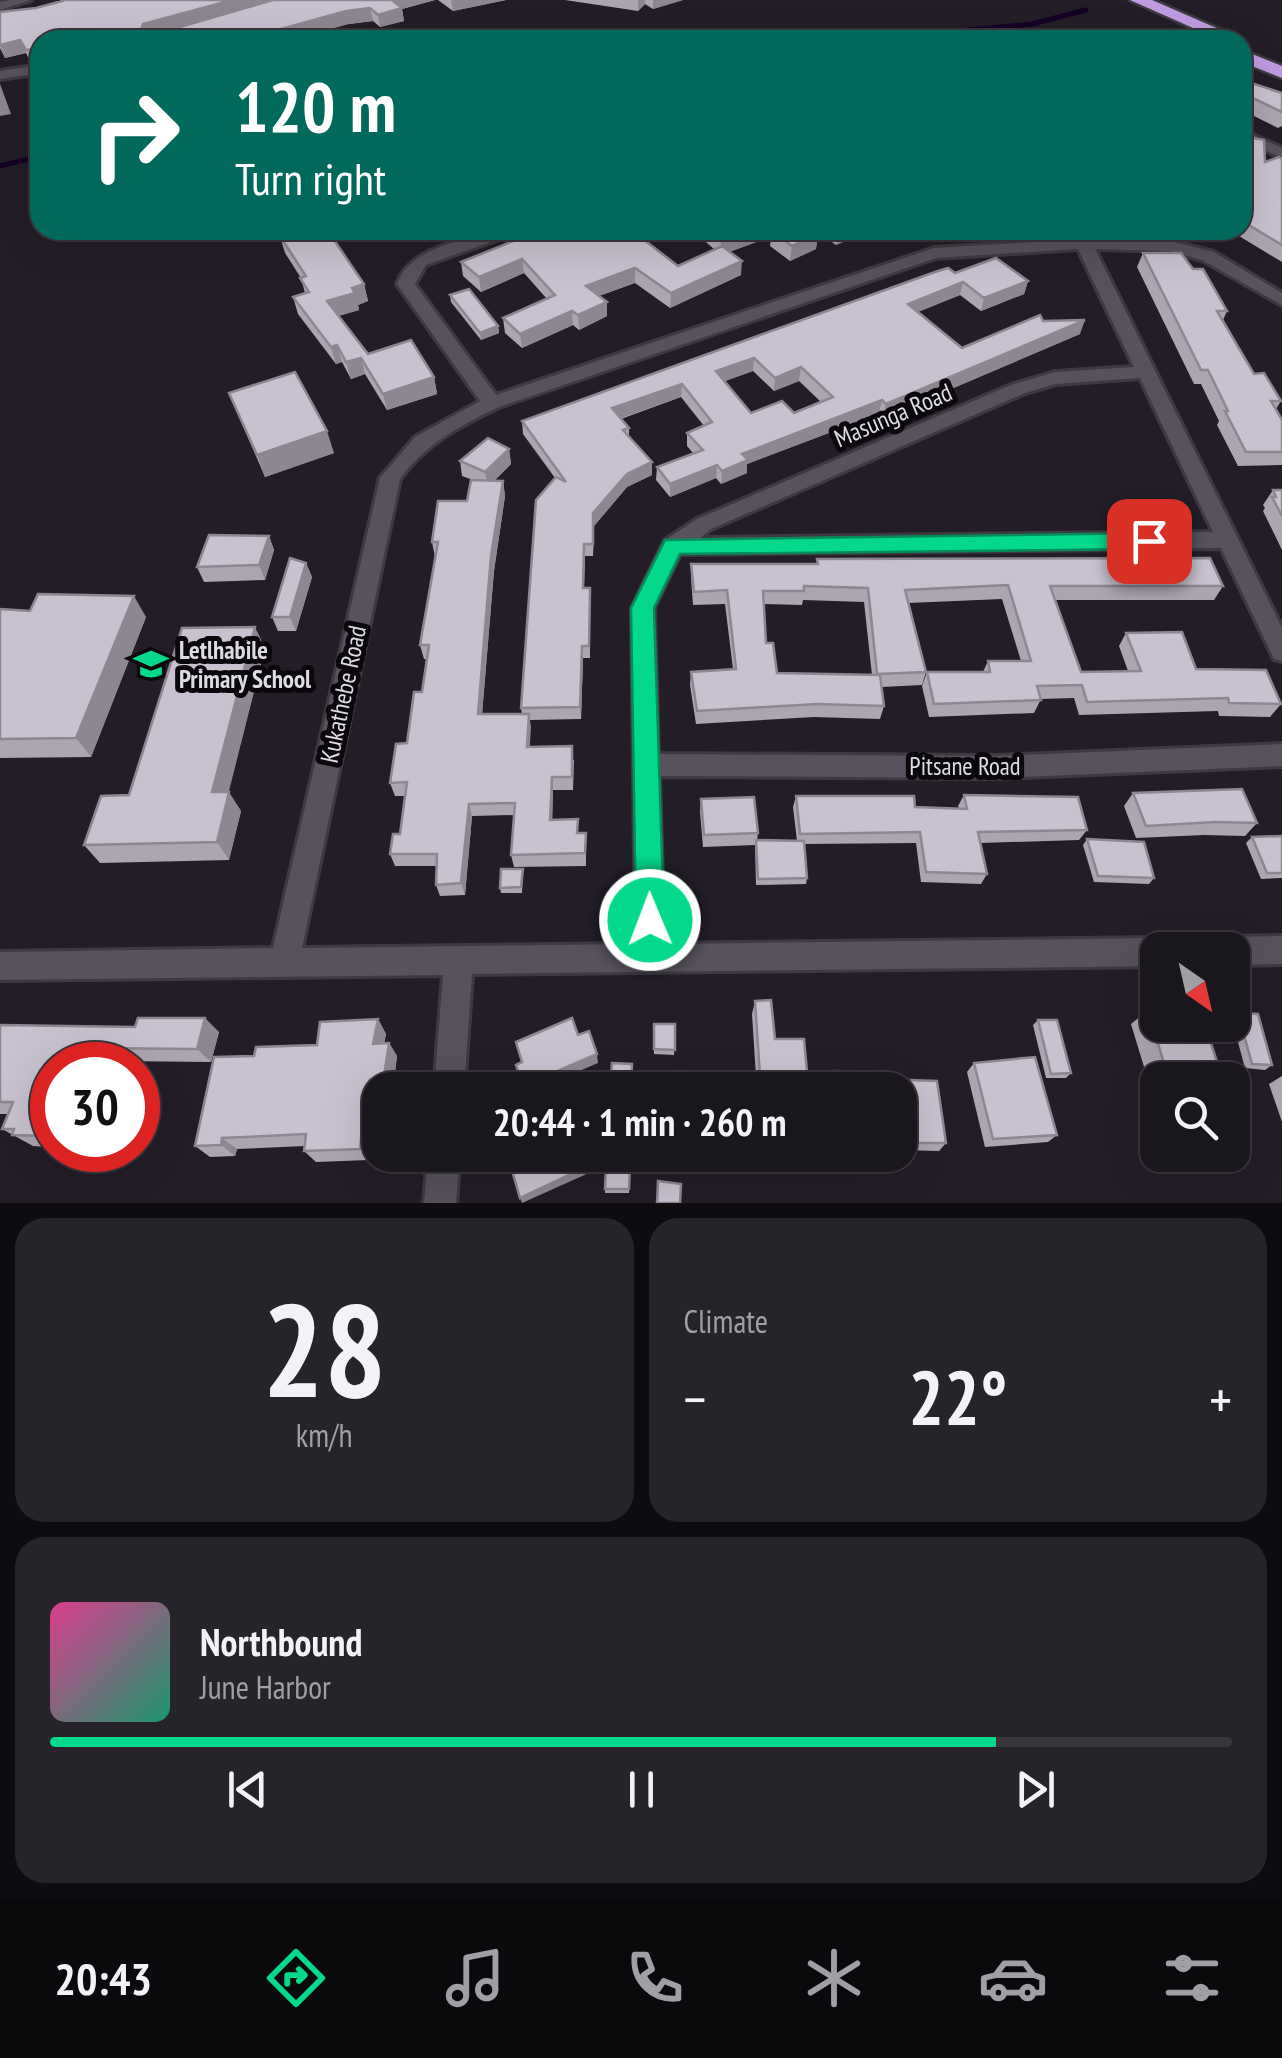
<!DOCTYPE html>
<html lang="en">
<head>
<meta charset="utf-8">
<style>
	:root { --surface:#1a161d; --page:#27232a; --text:#f1f3f6; --muted:#9f9fa4; --line:#38353b; --accent:#04d98b }
	body { margin:0; font-family:"PT Sans Narrow",sans-serif; background:var(--page); color:var(--text); height:100vh; display:flex; flex-direction:column; font-size:38px; white-space:nowrap }
	* { box-sizing:border-box; margin:0 }
	p { font-size:32px; color:var(--muted) }
	.icon { flex:none; width:55px; height:55px; fill:none; stroke:currentColor; stroke-width:2; stroke-linecap:round; stroke-linejoin:round }
	.map { position:relative; height:1203px; overflow:hidden }
	.drawer { display:flex; flex-direction:column; gap:15px; padding:15px; background:#0e0c10; flex:1 }
	.drawer>* { flex:none }
	.top-card { position:absolute; left:30px; top:30px; width:1222px; height:210px; border-radius:30px; box-shadow:0 10px 40px #0002,0 0 0 2px var(--line); background:#00695c; color:#fff; overflow:hidden }
	.needle { width:65px; rotate:146deg }
	.buttons { position:absolute; left:1140px; top:932px; display:grid; gap:20px }
	.buttons a { display:grid; place-items:center; width:110px; height:110px; border-radius:20px; background:var(--surface); box-shadow:0 10px 40px #0002,0 0 0 2px var(--line); font-size:50px }
	.speed { position:absolute; left:30px; top:1042px; display:flex; gap:20px; font-size:50px; font-weight:700; text-align:center }
	.speed>* { display:grid; place-content:center; width:130px; height:130px; border-radius:50%; background:var(--surface); box-shadow:0 10px 40px #0002,0 0 0 2px var(--line); line-height:1 }
	.speed .limit { border:15px solid #d22; background:#fff; color:#111 }
	.pin { position:absolute; display:grid; place-items:center; width:85px; height:85px; color:#fff; margin:-42px; border-radius:20px; box-shadow:0 5px 15px #0006 }
	.me { position:absolute; width:110px; margin:-55px; rotate:359deg; stroke-linejoin:round; filter:drop-shadow(0 0 8px #0008) }
	.turn { display:flex; align-items:center; gap:35px; height:210px; padding:0 40px; font-size:45px }
	.turn .icon { width:130px; height:130px; stroke-width:2.5 }
	.turn b { display:block; font-size:70px; line-height:85px }
	.big { font-size:75px; font-weight:700; line-height:1.1 }
	.drawer .widget { flex:1; display:flex; flex-direction:column; justify-content:center; gap:15px; min-width:0; padding:0 35px; border-radius:30px; background:var(--page) }
	.drawer .dial { align-items:center; gap:0 }
	.dial b { font-size:130px; line-height:1 }
	.song { display:flex; align-items:center; gap:30px }
	.cover { width:120px; height:120px; border-radius:15px; background:linear-gradient(135deg,hsl(330 70% 55%),hsl(160 70% 35%)) }
	.played { height:10px; border-radius:5px; background:linear-gradient(90deg,var(--accent) 80%,var(--line) 80%) }
	.keys { display:flex; justify-content:space-around; direction:ltr }
	.heat { display:flex; justify-content:space-between; align-items:center; font-size:55px; direction:ltr }
	.drawer .tiles { flex:1; display:grid; gap:15px; grid-template-columns:1fr 1fr }
	.widget:last-child { grid-column:span 2 }
	.trip { position:absolute; left:362px; top:1072px; width:555px; height:100px; border-radius:30px; background:var(--surface); box-shadow:0 10px 40px #0002,0 0 0 2px var(--line); font-weight:700; line-height:100px; text-align:center }
	.dock { display:flex; height:160px; justify-content:space-around; align-items:center; background:#0a090c; color:var(--muted) }
	.dock .icon { width:70px; height:70px }
	.dock .selected { color:var(--accent) }
	.dock b { font-size:45px; color:var(--text) }
	.map>svg:first-child { display:block }
	.lines { fill:none; stroke-linecap:round; stroke-linejoin:round }
	.stream { stroke:#150025; stroke-width:5 }
	.minor-casing { stroke:#3e3a42; stroke-width:6 }
	.highway-casing { stroke:#3e3a42; stroke-width:5 }
	.minor { fill:#57525d; fill-rule:evenodd }
	.highway { fill:#c09be0; fill-rule:evenodd }
	.wall { fill:#aca6b2; fill-rule:evenodd }
	.shaded-wall { fill:#8c8791 }
	.building { fill:#c8c1cf; stroke:#8c8791; stroke-width:2.5; fill-rule:evenodd }
	.route { fill:#04d98b; stroke:#038d5a; stroke-width:2.5 }
	.labels { text-anchor:middle; dominant-baseline:central; stroke-width:10; stroke-linejoin:round; paint-order:stroke }
	.street-label { font-size:25px; fill:#dedbe2; stroke:#0a080c }
	.poi-label { font-size:25px; font-weight:bold; fill:#dedbe2; stroke:#0a080c; text-anchor:start }
</style>
</head>
<body>
<div class="map">
<svg width="1282" height="1203" viewBox="0 0 1282 1203">
	<rect width="100%" height="100%" fill="#221d27"/>
	<g class="lines">
		<g class="stream">
			<path d="M869 40 1032 24 1086 10"/>
			<path d="M0 166 40 156"/>
		</g>
		<g class="minor-casing">
			<g id="minor">
				<path d="M10 0H31L0 10V2Z"/>
				<path d="M40 65V73L0 79V71Z"/>
				<path d="M1242 130 1282 148V158L1242 140Z"/>
				<path d="M500 230H524L426 265 415 284 496 395 934 248 1084 239 1170 241 1214 252 1282 293V305L1202 260 1170 251 1095 249 1282 628V661L1274 659 1221 548 680 554 654 608 658 754 996 756 1282 744V766L996 778 659 776 664 944 1158 938 1168 942 1171 950H1158V966L472 974 464 1090H434L443 975 0 980V952L273 948 380 478 415 437 480 401 397 284C410 246 465 241 500 230ZM1078 249 1134 367 1055 372 1011 385 697 519 665 540 632 608 636 944 302 948 400 479C425 444 461 425 499 407L936 258ZM1140 378 1213 532 700 538 711 529 1025 393 1056 384Z"/>
				<path d="M1282 936V964L1232 965V950H1218L1222 941 1232 937Z"/>
				<path d="M428 1155H460L456 1203H424Z"/>
			</g>
		</g>
		<g class="highway-casing">
			<g id="highway">
				<path d="M1130 0H1152L1244 40H1220Z"/>
				<path d="M1242 50 1282 66V78L1242 62Z"/>
			</g>
		</g>
		<use href="#minor" class="minor"/>
		<use href="#highway" class="highway"/>
	</g>
	<g class="wall">
		<path d="M60 0H435L402 9 404 21 380 27 373 21 349 24 40 40V77L35 62 31 63 26 53 5 58 0 48V12L36 8 60 2Z"/>
		<path d="M438 0H506L453 11Z"/>
		<path d="M565 0H683L653 9 645 4 638 11Z"/>
		<path d="M1242 80 1282 93V126L1278 128 1242 110Z"/>
		<path d="M1242 136 1265 162 1282 159V262L1229 230H1242Z"/>
		<path d="M675 230 647 242 678 266 714 249 692 230H766L765 239 729 252 741 275 670 308 635 283 599 296 607 316 579 330 573 325 522 348 505 333 503 318 547 299 524 273 481 292 463 276 461 262 567 235Z"/>
		<path d="M815 230H870L836 245Z"/>
		<path d="M772 231 818 234 816 249 790 261 770 246Z"/>
		<path d="M280 236 325 239 364 284 368 301 358 305 359 310 338 316 368 354 434 377 437 394 387 410 365 374 351 379 342 362 336 364 298 314 293 297 305 293 301 278 285 253Z"/>
		<path d="M1143 253 1227 311 1223 320 1254 374 1281 401 1276 409 1282 420V465L1238 466 1217 425 1219 421 1201 384H1194L1137 267Z"/>
		<path d="M955 273 1028 281 1024 294 981 311 960 295 918 312 962 348 1043 321 1080 334 883 418 879 414 747 464V473L721 484 716 478 670 497 656 480 657 467 693 453 687 446V433L704 426 681 397 621 419 629 428V436L652 475 627 487 594 526 593 556H585L584 588 590 601V658H583L581 719 530 720V747L574 760 573 790H553L552 820 579 833H586V866L514 867 511 855 514 815 472 816 465 895 440 896 436 885V866H395L390 854 400 834 405 796H395L390 783 407 743 422 692 426 659H424L420 645 435 557 432 542 467 501 473 480 462 476 460 461 509 449 511 464 494 481H503L505 496 494 571 482 714H522L521 708 555 478 523 434 522 421ZM753 371 774 391 799 381 821 402 794 413H751L724 381Z"/>
		<path d="M450 295 498 326 499 333 481 340 451 302Z"/>
		<path d="M229 393 334 453 265 477Z"/>
		<path d="M1273 490H1282V550L1263 511 1265 508 1263 505Z"/>
		<path d="M269 536 274 550 265 580 204 582 197 567Z"/>
		<path d="M817 559 1223 586 1214 600H1055L1081 672 1128 671 1119 646 1126 633 1196 669 1281 704 1270 717 1219 716 1218 711 1079 715 1074 698 1041 699 1034 713 929 717 922 686 927 672H983L988 661H1021L1002 599 908 603 926 672 922 685 882 687 884 706 880 719 814 717 696 724 690 685 691 672 733 669 725 604 693 605 691 578V564H817ZM803 600 864 602 872 675 777 673 766 643 764 604 802 605Z"/>
		<path d="M306 563 312 577 296 631H278L272 617Z"/>
		<path d="M0 609 146 617 91 757 0 758Z"/>
		<path d="M265 648 228 792 241 811 229 860 100 863 84 845Z"/>
		<path d="M1133 793 1257 823 1245 836 1204 835 1136 838 1124 806Z"/>
		<path d="M964 795 1087 830 1079 840 980 843 987 874 981 884 921 882 916 843 804 844 807 878 806 884 756 885 755 845 703 847 700 812 701 799 758 833 757 840 797 841 793 807 796 796 915 807 959 808 958 806Z"/>
		<path d="M1282 836V878L1261 879 1246 843 1252 837Z"/>
		<path d="M1087 839 1154 878 1149 884 1094 882 1083 845Z"/>
		<path d="M523 869 522 893H501L500 888Z"/>
		<path d="M755 1001 775 1039 807 1072 756 1076 752 1014Z"/>
		<path d="M1148 1010 1223 1080H1158V1113L1131 1024Z"/>
		<path d="M1238 1013 1272 1065 1265 1070 1245 1068 1232 1020V1017Z"/>
		<path d="M378 1019 386 1034 384 1043H389L397 1056 393 1089 380 1090V1138L371 1139 369 1160 316 1162 304 1151 305 1146 237 1149 235 1156 210 1157 195 1146 254 1056 317 1045Z"/>
		<path d="M1038 1020 1071 1073 1066 1078H1046L1033 1025Z"/>
		<path d="M654 1024H675L674 1055 654 1054Z"/>
		<path d="M0 1025 219 1032 211 1062 115 1061 52 1065V1148L49 1147 33 1146 2 1129 8 1114H0Z"/>
		<path d="M974 1063 1057 1135 1048 1142 985 1147 967 1072Z"/>
		<path d="M1282 1076V1122L1269 1084Z"/>
		<path d="M879 1079 937 1081 946 1143 939 1151 900 1150V1090H874Z"/>
		<path d="M55 1150H85L84 1154 61 1153Z"/>
		<path d="M606 1167 630 1168 629 1193H605Z"/>
	</g>
	<g class="shaded-wall">
		<path d="M232 0H282L146 40 141 30 143 24Z"/>
		<path d="M390 0H435L402 9 404 21 380 27 378 15Z"/>
		<path d="M451 0H506L453 11Z"/>
		<path d="M638 0H645V4L638 11Z"/>
		<path d="M653 0H683L653 9Z"/>
		<path d="M370 8 373 21 349 24 291 40H242L346 11Z"/>
		<path d="M20 40 26 53 5 58 0 45Z"/>
		<path d="M0 84 11 114 0 116Z"/>
		<path d="M641 230H675L635 247V233Z"/>
		<path d="M751 230H766L765 239 721 255V241Z"/>
		<path d="M840 230H870L836 245Z"/>
		<path d="M818 234 816 249 790 261 792 246Z"/>
		<path d="M522 259 524 273 481 292 479 277Z"/>
		<path d="M742 261 741 275 670 308 671 293Z"/>
		<path d="M635 268V283L586 300V286Z"/>
		<path d="M1028 281 1024 294 981 311 984 298Z"/>
		<path d="M963 282 960 295 905 317 908 304Z"/>
		<path d="M364 284 368 301 358 305 359 310 332 318 327 301 352 288Z"/>
		<path d="M607 302V316L579 330 578 315Z"/>
		<path d="M572 311 573 325 522 348 520 334Z"/>
		<path d="M1085 320 1080 334 883 418 886 404Z"/>
		<path d="M498 326 499 333 481 340 480 333Z"/>
		<path d="M337 345 342 362 336 364 331 347Z"/>
		<path d="M361 358 365 374 351 379 346 362Z"/>
		<path d="M754 358 753 371 715 385 716 371Z"/>
		<path d="M801 367 799 381 774 391 775 378Z"/>
		<path d="M434 377 437 394 387 410 383 394Z"/>
		<path d="M682 384 681 397 612 421V408Z"/>
		<path d="M882 400 879 414 747 464V473L721 484 722 471 742 454Z"/>
		<path d="M327 431 334 453 265 477 257 455Z"/>
		<path d="M509 449 511 464 488 487 485 472Z"/>
		<path d="M652 462V475L627 487 594 526 593 556V513L627 474Z"/>
		<path d="M717 465 716 478 670 497V484Z"/>
		<path d="M503 481 505 496 494 571 481 727 478 714 491 556Z"/>
		<path d="M269 536 274 550 265 580 259 565Z"/>
		<path d="M306 563 312 577 296 631 290 617Z"/>
		<path d="M134 596 146 617 91 757 76 738Z"/>
		<path d="M255 627 265 648 224 811 212 792Z"/>
		<path d="M582 646 583 658 581 719 580 707Z"/>
		<path d="M529 714 531 727 529 760 527 747Z"/>
		<path d="M552 777 553 790 552 832 550 820Z"/>
		<path d="M229 792 241 811 229 860 217 842Z"/>
		<path d="M469 804 472 816 465 895 461 883Z"/>
		<path d="M205 1018 219 1032 211 1062 197 1049Z"/>
		<path d="M378 1019 386 1034 382 1057 373 1044Z"/>
		<path d="M389 1043 397 1056 393 1089 384 1076Z"/>
		<path d="M98 1048 115 1061 114 1065H92Z"/>
		<path d="M597 1054 598 1063 535 1090H524L523 1086Z"/>
		<path d="M378 1076 386 1089V1090H380V1138L370 1126Z"/>
		<path d="M362 1128 371 1139 369 1160 360 1149Z"/>
		<path d="M222 1138 237 1149 235 1156 221 1145Z"/>
		<path d="M599 1161 600 1168 522 1203 520 1198Z"/>
	</g>
	<g class="building">
		<path d="M61 0H232L143 24 141 30 166 31 273 0H392L402 8 378 15 370 8 346 11 242 40H40V69L34 64 37 49 26 50 20 40 0 45V12L36 8 62 1Z"/>
		<path d="M1242 80 1282 93V112L1242 93Z"/>
		<path d="M1242 136 1264 140 1265 162 1279 157 1282 159V245L1242 221Z"/>
		<path d="M300 230H319L325 239 332 237 364 284 352 288 355 293 327 301 368 354 411 340 434 377 383 394 361 358 346 362 337 345 331 347 293 297 309 292 300 278 306 276 280 236Z"/>
		<path d="M547 230H562L567 235 580 230H641L635 233 678 266 722 246 742 261 671 293 635 268 586 286 607 302 578 315 572 311 520 334 503 318 555 295 522 259 479 277 461 262 536 232Z"/>
		<path d="M709 230H751L721 241Z"/>
		<path d="M775 230H812L818 234 792 246 772 231Z"/>
		<path d="M1143 253H1181L1193 269H1203L1227 311H1217L1254 374 1264 373 1281 401H1271L1282 420V452H1246L1225 411H1228L1208 370H1201Z"/>
		<path d="M996 258 1028 281 984 298 963 282 908 304 962 348 1040 315 1043 321 1085 320 886 404 882 400 742 454 748 460 722 471 717 465 670 484 657 467 703 450 687 433 712 422 682 384 612 408 629 428 623 430 652 462 627 474 593 513V544H584L583 588H590L589 646H582L580 707 521 708 536 500 556 477 566 482 522 421 935 272 948 268 955 273ZM754 358 775 378 801 367 833 397 794 413 782 401 751 413 716 371Z"/>
		<path d="M469 289 498 326 480 333 450 295Z"/>
		<path d="M295 372 327 431 257 455 229 393Z"/>
		<path d="M488 438 509 449 485 472 460 461Z"/>
		<path d="M471 480 503 481 491 556 478 714H529L527 747 572 746V777H552L550 820 578 819 577 833H586L585 853 511 855 515 803 469 804 461 883 436 885 437 854H390L393 834H400L407 782 390 783 396 744 407 743 414 692H422L429 645H420L438 542H432L438 501H467Z"/>
		<path d="M1273 490H1282V516L1272 497H1276Z"/>
		<path d="M209 535 269 536 259 565 197 567Z"/>
		<path d="M290 558 306 563 290 617H272Z"/>
		<path d="M1210 558 1223 586H1050L1081 672 1141 671 1126 633 1182 632 1196 669 1266 670 1281 704 1229 703 1228 698 1087 702 1082 685 1037 686 1041 700 934 704 927 672H990L988 661H1031L1008 585 905 590 926 672 877 674 868 588 804 586V591H763L766 643H773L777 673 880 675 884 706 817 704 697 711 691 672 736 669 727 590 694 592 691 564H818L817 559Z"/>
		<path d="M38 594 134 596 76 738 0 739V609L30 611Z"/>
		<path d="M255 627 212 792H229L217 842 84 845 101 796 129 795 182 628Z"/>
		<path d="M1242 789 1257 823 1215 822 1146 826 1133 793Z"/>
		<path d="M964 795 1078 797 1087 830 978 832 987 874 926 872 920 832 800 834 796 796H914L915 807 967 809Z"/>
		<path d="M754 797 758 833 704 835 701 799Z"/>
		<path d="M1282 836V873H1267L1252 837Z"/>
		<path d="M1087 839 1144 842 1154 878 1098 876Z"/>
		<path d="M756 840 804 841 807 878 758 879Z"/>
		<path d="M501 869H523L521 887 500 888Z"/>
		<path d="M771 1000 775 1039H804L807 1072 838 1071 840 1090H679L680 1071 760 1076 755 1001Z"/>
		<path d="M1148 1010H1158V1025H1205L1223 1080H1169Z"/>
		<path d="M1238 1013 1258 1014 1272 1065 1252 1064Z"/>
		<path d="M138 1018H205L197 1049 98 1048 92 1065H52V1143L41 1142 43 1136 12 1135 14 1129H2L13 1102H0V1025L135 1027Z"/>
		<path d="M572 1018 578 1035 589 1031 597 1054 523 1086 516 1065 522 1062 516 1042Z"/>
		<path d="M378 1019 373 1044 389 1043 384 1076H378L370 1126 362 1128 360 1149 304 1151 306 1134 222 1138 221 1145 195 1146 214 1057 254 1056 256 1047 317 1045 320 1022Z"/>
		<path d="M1038 1020H1057L1071 1073 1051 1074Z"/>
		<path d="M654 1024H675V1050L654 1049Z"/>
		<path d="M1035 1057 1057 1135 993 1139 974 1063Z"/>
		<path d="M612 1063 632 1064 631 1090H610Z"/>
		<path d="M879 1079 937 1081 946 1143H900V1090H880Z"/>
		<path d="M1232 1109 1239 1127 1232 1128Z"/>
		<path d="M515 1155H597L599 1161 520 1198 513 1174 520 1171Z"/>
		<path d="M606 1167 630 1168 629 1189H605Z"/>
		<path d="M658 1181 681 1184 680 1203H657Z"/>
	</g>
	<path class="route" d="M1149 533 1160 541 1149 549 680 554 654 608 664 920 660 930 650 934 640 930 636 920 631 608 665 540Z"/>
	<defs>
		<g id="school-bare" transform="scale(2.7)"><path d="M0-5L7-2L0 1L-7-2ZM-4 1L0 2.5L4 1V4Q0 6-4 4Z" fill="#04d98b" stroke="#0a080c" stroke-width="2.5" paint-order="stroke"/></g>
	</defs>
	<g fill-rule="evenodd">
		<use href="#school-bare" x="151" y="664"/>
	</g>
	<g class="labels">
		<g class="street-label">
			<text transform="translate(893 415) rotate(-23)">Masunga Road</text>
			<text transform="translate(343 694) rotate(-78)">Kukathebe Road</text>
			<text x="965" y="766">Pitsane Road</text>
		</g>
		<g class="poi-label">
			<text x="179" y="650">Letlhabile<tspan x="179" dy="29">Primary School</tspan></text>
		</g>
	</g>
</svg>
<div class="buttons">
<a><svg class="needle" viewBox="-14 -14 28 28"><path d="M0-13l5 13h-10z" fill="#e53935"/><path d="M0 13l5-13h-10z" fill="#9f9fa4"/></svg></a>
<a><svg class="icon" aria-label="search" viewBox="0 0 24 24"><circle cx="10" cy="10" r="6"/><path d="M15 15l6 6"/></svg></a>
</div>
<div class="speed"><div class="limit">30</div></div>
<div class="pin" style="left:1149px;top:541px;background:#d93025"><svg class="icon" aria-label="arrive" viewBox="0 0 24 24"><path d="M6 21V4h12l-3 4 3 4H6"/></svg></div>
<svg class="me" style="left:650px;top:920px" viewBox="-20 -20 40 40"><circle r="17" fill="#04d98b" stroke="#fff" stroke-width="3"/><path d="M0-11L8 9 0 5-8 9z" fill="#fff"/></svg>
<div class="trip">20:44 · 1 min · 260 m</div>
<div class="top-card">
<div class="turn"><svg class="icon" aria-label="right" viewBox="0 0 24 24"><path d="M7 20v-9h11M14 6l5 5-5 5"/></svg><div><b>120 m</b>Turn right</div></div>
</div>
</div>
<section class="drawer">
<div class="tiles">
<div class="widget dial"><b>28</b><p>km/h</p></div>
<div class="widget"><p>Climate</p>
<div class="heat"><a>−</a><b class="big">22°</b><a>+</a></div>
</div>
<div class="widget">
<div class="song"><i class="cover"></i><div><b>Northbound</b><p>June Harbor</p></div></div>
<div class="played"></div>
<div class="keys"><svg class="icon" aria-label="previous" viewBox="0 0 24 24"><path d="M18 5L8 12l10 7zM5 5v14"/></svg><svg class="icon" aria-label="pause" viewBox="0 0 24 24"><path d="M8 5v14M16 5v14"/></svg><svg class="icon" aria-label="next" viewBox="0 0 24 24"><path d="M6 5l10 7-10 7zM19 5v14"/></svg></div>
</div>
</div>
</section>
<nav class="dock">
<b>20:43</b>
<svg class="icon selected" aria-label="directions" viewBox="0 0 24 24"><path d="M12 3l9 9-9 9-9-9zM9 14v-3h6M13 9l2 2-2 2"/></svg>
<svg class="icon" aria-label="music" viewBox="0 0 24 24"><path d="M9 18V5l10-2v13"/><circle cx="6" cy="18" r="3"/><circle cx="16" cy="16" r="3"/></svg>
<svg class="icon" aria-label="phone" viewBox="0 0 24 24"><path d="M5 4h4l2 5-3 2q2 4 5 5l2-3 5 2v4C11 20 4 13 5 4z"/></svg>
<svg class="icon" aria-label="climate" viewBox="0 0 24 24"><path d="M12 3v18M4 7l16 10M4 17L20 7"/></svg>
<svg class="icon" aria-label="car" viewBox="0 0 24 24"><path d="M5 17H2v-5l4-1 3-4h7l3 4 3 1v5h-3M9 17h6M6 11h13"/><circle cx="7" cy="17" r="2"/><circle cx="17" cy="17" r="2"/></svg>
<svg class="icon" aria-label="filters" viewBox="0 0 24 24"><path d="M4 7h16M4 17h16"/><circle cx="9" cy="7" r="2"/><circle cx="15" cy="17" r="2"/></svg>
</nav>
</body>
</html>
